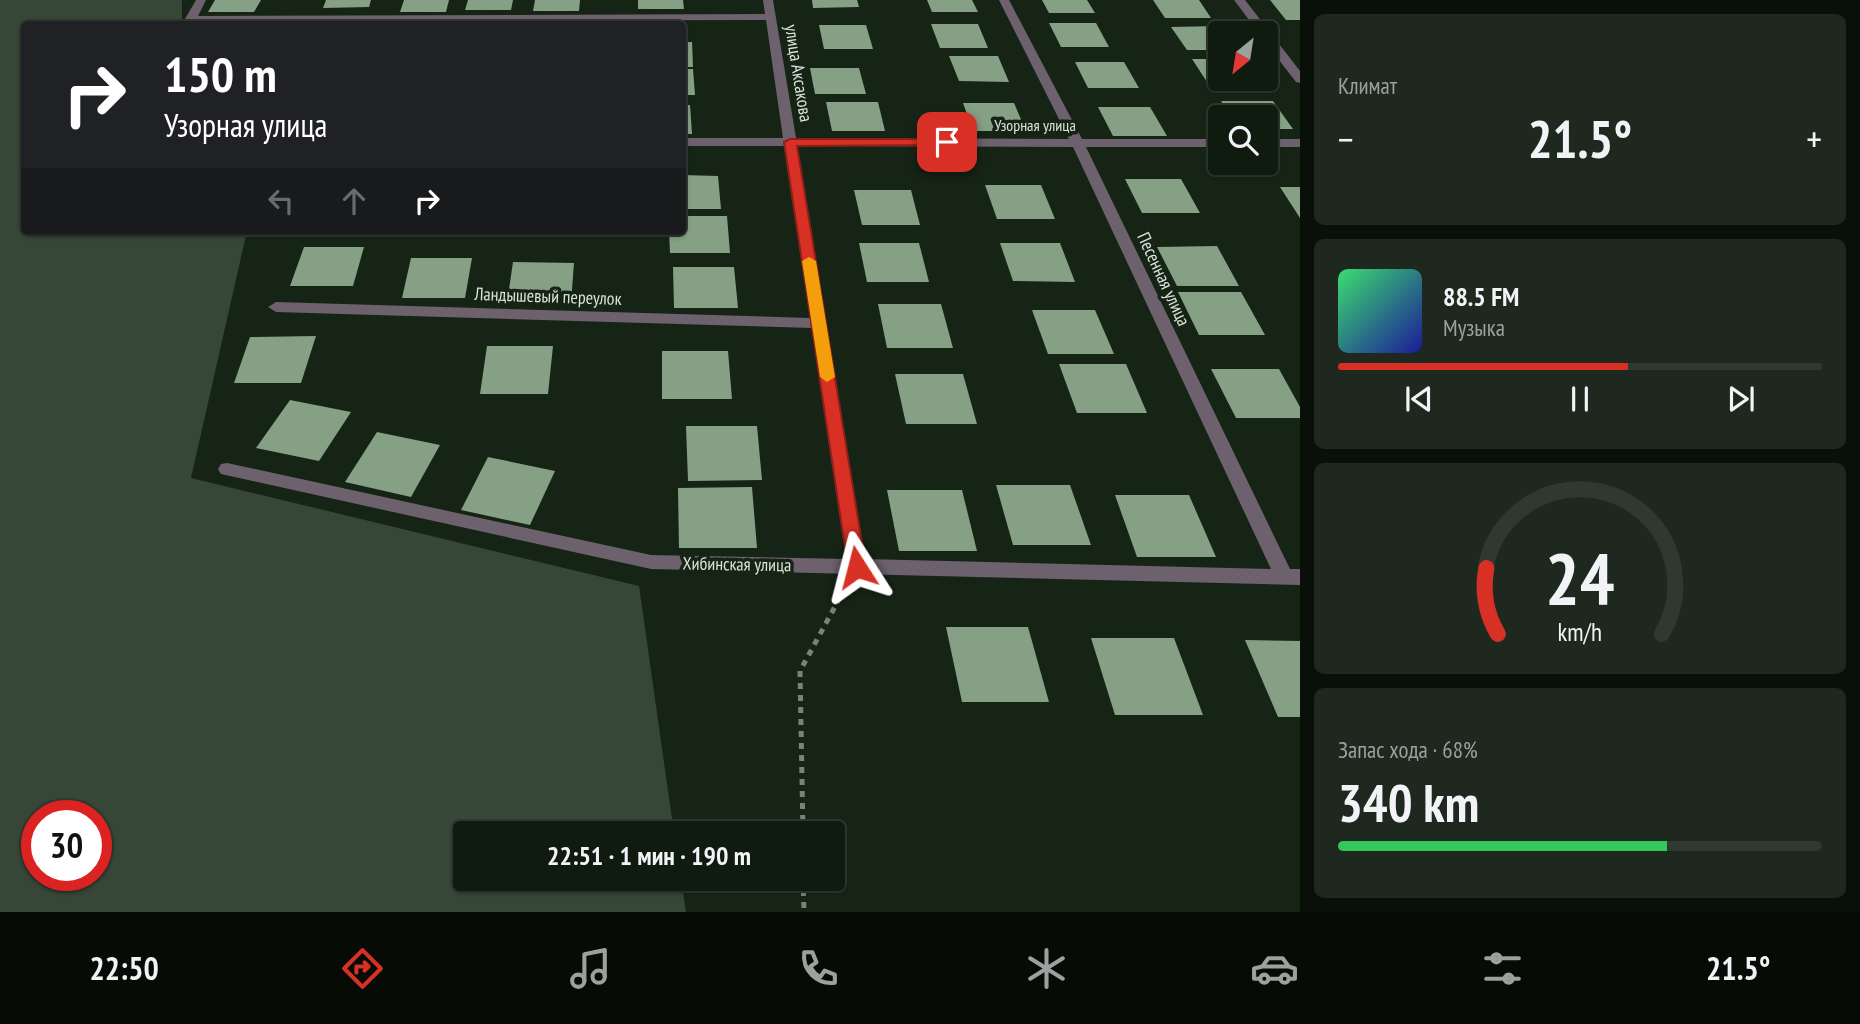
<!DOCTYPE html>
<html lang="ru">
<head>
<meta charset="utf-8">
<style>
	:root { --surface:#101b10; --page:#1e281e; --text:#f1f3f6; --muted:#9ca19f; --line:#303930; --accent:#d93025 }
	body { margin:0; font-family:"PT Sans Narrow",sans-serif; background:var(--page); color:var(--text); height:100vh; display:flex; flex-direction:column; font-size:26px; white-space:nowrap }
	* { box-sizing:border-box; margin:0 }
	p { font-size:23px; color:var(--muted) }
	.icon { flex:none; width:38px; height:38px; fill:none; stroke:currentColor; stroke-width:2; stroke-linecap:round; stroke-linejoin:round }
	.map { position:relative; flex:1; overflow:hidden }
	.sheet { display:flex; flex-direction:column; gap:14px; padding:14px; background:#090f09; width:560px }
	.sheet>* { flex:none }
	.guide { position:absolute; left:21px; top:21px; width:665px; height:214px; border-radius:7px; box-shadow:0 2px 5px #0004,0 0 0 2px var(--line); background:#202124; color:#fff; overflow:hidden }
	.needle { width:46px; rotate:210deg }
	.fabs { position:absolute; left:1208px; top:21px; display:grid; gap:14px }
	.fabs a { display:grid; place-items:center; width:70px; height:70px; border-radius:7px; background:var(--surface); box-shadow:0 2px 5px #0004,0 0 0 2px var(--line); font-size:35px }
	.speed { position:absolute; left:21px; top:800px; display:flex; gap:14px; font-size:35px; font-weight:700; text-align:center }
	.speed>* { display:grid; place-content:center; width:91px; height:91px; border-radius:50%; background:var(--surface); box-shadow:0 2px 5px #0004,0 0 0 2px var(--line); line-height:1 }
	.speed .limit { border:10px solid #d22; background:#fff; color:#111 }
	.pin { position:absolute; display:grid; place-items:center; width:60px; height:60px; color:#fff; margin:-30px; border-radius:14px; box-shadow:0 4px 10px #0006 }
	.me { position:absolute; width:77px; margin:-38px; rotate:351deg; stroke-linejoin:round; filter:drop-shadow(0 0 5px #0008) }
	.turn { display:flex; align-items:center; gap:24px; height:147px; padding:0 28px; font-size:32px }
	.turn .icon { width:91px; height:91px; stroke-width:2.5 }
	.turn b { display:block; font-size:49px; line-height:60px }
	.lanes { display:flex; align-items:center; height:66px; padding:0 28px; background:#0003; justify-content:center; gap:35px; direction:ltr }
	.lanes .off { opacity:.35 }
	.big { font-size:52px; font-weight:600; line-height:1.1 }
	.sheet .tile { flex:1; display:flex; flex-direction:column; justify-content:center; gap:10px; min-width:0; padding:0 24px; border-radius:10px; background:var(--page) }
	.sheet .dial { align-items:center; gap:0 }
	.dial svg { height:182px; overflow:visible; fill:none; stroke:var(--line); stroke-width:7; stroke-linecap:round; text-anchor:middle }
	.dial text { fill:var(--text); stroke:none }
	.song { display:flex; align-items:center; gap:21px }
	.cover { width:84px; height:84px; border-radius:10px; background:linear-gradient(135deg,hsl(140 70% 55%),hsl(240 70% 35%)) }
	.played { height:7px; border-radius:4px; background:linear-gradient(90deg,var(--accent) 60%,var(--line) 60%) }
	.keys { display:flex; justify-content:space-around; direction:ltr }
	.heat { display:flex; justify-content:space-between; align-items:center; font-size:38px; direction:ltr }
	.charge { height:10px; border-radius:5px; background:linear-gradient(90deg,#34c759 68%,var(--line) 0) }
	.trip { position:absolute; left:453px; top:821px; width:392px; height:70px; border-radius:7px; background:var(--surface); box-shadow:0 2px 5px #0004,0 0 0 2px var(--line); font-weight:600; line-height:70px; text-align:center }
	.tab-bar { display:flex; height:112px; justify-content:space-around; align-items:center; background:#060b06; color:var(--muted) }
	.tab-bar .icon { width:49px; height:49px }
	.tab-bar .on { color:var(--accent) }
	.tab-bar b { font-size:32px; color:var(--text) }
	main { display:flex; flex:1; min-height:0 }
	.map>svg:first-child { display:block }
	.green { fill:#364637; fill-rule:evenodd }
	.building { fill:#85a085 }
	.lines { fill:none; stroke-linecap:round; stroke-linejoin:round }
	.path { stroke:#788478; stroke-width:5; stroke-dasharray:6 6; stroke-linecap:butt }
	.street { fill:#6c616d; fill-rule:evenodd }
	.route { fill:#d93025; stroke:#8d1f18; stroke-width:2 }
	.slow { fill:#f59e0b }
	.labels { text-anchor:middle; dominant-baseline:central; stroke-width:7; stroke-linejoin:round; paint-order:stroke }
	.far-street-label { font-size:16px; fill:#dae4da; stroke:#162416 }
	.street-label { font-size:18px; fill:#dae4da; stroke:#162416 }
</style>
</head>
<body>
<main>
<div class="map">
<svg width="1300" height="912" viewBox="0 0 1300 912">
	<rect width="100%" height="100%" fill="#162416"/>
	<path class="green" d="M0 0H182V24H24V231H247L191 478 639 586 674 833H466V878L681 879 686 912H0ZM37 816H96V875H37Z"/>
	<g class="building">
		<path d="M215 0H261L254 12H208Z"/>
		<path d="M326 0H371L369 7 323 8Z"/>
		<path d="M404 0H449L446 12H400Z"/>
		<path d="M468 0H513L511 10H465Z"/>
		<path d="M535 0H580L579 11H533Z"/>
		<path d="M638 0H683L684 9H638Z"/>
		<path d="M812 0H857L859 7 813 8Z"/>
		<path d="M927 0H972L978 12H932Z"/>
		<path d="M1042 0H1087L1095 13H1049Z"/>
		<path d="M1153 0H1199L1211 18H1165Z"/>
		<path d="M1270 0H1300V20H1286Z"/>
		<path d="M1049 23H1096L1109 47H1061Z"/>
		<path d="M931 24H978L988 48H940Z"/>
		<path d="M819 25H866L873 49H824Z"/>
		<path d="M1218 26 1223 33H1220V50H1187L1171 27Z"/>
		<path d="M682 42H692L693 67H682Z"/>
		<path d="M949 56H998L1009 82 959 81Z"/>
		<path d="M1192 59H1220V79H1255L1259 84 1209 85Z"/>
		<path d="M1075 62H1124L1139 88H1088Z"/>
		<path d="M810 68H859L866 94H815Z"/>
		<path d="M682 69H693L695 95H682Z"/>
		<path d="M1221 101H1273L1293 129H1265V117H1232Z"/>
		<path d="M826 102H878L885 131H832Z"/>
		<path d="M963 103H1014L1026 131H973Z"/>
		<path d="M682 105H690L692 134H682Z"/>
		<path d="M1098 107H1150L1167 136H1113Z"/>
		<path d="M682 175 718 176 721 209H682Z"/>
		<path d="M1125 179H1181L1200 213H1142Z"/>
		<path d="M985 185H1041L1055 219H997Z"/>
		<path d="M1280 187H1300V218Z"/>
		<path d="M854 190H911L920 225H862Z"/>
		<path d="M682 216H727L730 253H670L669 231H682Z"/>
		<path d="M859 243H919L929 282H867Z"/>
		<path d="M1000 243H1060L1075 282 1013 281Z"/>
		<path d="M1217 246 1239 286H1177L1157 247Z"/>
		<path d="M304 247H364L353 286H290Z"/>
		<path d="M411 258H472L465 298H402Z"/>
		<path d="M513 262 574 263 571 303H507Z"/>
		<path d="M673 267H734L738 308H674Z"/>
		<path d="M1178 292H1241L1265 335H1199Z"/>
		<path d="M878 304H941L953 348H887Z"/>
		<path d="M1032 310H1095L1114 354H1048Z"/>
		<path d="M316 336 301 383H234L250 337Z"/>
		<path d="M487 346H553L548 394H480Z"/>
		<path d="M662 351H728L732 399H662Z"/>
		<path d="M1059 364H1126L1147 413H1077Z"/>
		<path d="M1211 369H1279L1300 407V418H1236Z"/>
		<path d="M895 374H963L977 424H906Z"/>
		<path d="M290 400 351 412 319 461 256 448Z"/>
		<path d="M686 426H757L762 480 688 481Z"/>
		<path d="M377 432 440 445 411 497 345 482Z"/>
		<path d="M488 457 555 471 530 525 461 510Z"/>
		<path d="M996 485H1070L1091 545H1013Z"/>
		<path d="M752 487 757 548H679L678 488Z"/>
		<path d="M887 490H962L977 551H899Z"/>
		<path d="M1115 495H1189L1216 557H1137Z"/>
		<path d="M946 627H1028L1049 702H962Z"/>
		<path d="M1091 638H1174L1203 715H1115Z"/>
		<path d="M1245 640 1300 641V717H1278Z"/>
	</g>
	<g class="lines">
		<g class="path">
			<path d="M803 833 800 671 844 590"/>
			<path d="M803 878 804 912"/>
		</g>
		<g class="street">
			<path d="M196 0H206L198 16 765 14 763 0H773L796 138 1069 139 999 0H1009L1082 139H1220V147H1086L1290 569H1300V585L651 569 221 474 218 469 221 464 227 463 651 555 846 559 812 328 276 312 268 307 276 302 810 318 784 146H682V138H783L766 20 187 21 185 19ZM797 146 1073 147 1271 569 865 559Z"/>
			<path d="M1234 0H1245L1300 71V83L1296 82 1265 42V33H1259Z"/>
			<rect x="1265" y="139" width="35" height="8"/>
		</g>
	</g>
	<path class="route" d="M947 139 953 142 951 145 797 146 866 567 863 571H851L848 567 784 142 790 139Z"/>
	<path class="slow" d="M809 257 816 261 835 377 827 382 820 377 802 261Z"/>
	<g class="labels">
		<g class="far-street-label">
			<text x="1035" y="125">Узорная улица</text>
		</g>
		<g class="street-label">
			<text transform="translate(799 73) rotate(81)">улица Аксакова</text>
			<text transform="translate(1164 279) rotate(65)">Песенная улица</text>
			<text transform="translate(548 296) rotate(2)">Ландышевый переулок</text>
			<text transform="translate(737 564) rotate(1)">Хибинская улица</text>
		</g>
	</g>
</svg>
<div class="fabs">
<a><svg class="needle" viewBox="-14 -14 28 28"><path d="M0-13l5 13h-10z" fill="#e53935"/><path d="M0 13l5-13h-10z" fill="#9ca19f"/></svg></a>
<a><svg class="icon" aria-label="search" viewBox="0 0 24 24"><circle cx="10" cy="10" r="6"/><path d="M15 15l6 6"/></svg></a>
</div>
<div class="speed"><div class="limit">30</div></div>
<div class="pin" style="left:947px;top:142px;background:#d93025"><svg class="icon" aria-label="arrive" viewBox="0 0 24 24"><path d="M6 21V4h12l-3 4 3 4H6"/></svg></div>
<svg class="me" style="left:857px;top:567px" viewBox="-20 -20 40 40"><path d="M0-17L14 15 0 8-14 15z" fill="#d93025" stroke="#fff" stroke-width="4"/></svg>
<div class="trip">22:51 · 1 мин · 190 m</div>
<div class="guide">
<div class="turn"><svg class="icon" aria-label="right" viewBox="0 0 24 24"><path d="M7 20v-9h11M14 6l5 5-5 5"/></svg><div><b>150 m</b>Узорная улица</div></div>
<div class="lanes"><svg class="icon off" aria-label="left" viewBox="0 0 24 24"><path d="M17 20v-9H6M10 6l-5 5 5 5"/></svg><svg class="icon off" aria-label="ahead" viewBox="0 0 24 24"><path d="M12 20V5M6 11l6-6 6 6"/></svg><svg class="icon" aria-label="right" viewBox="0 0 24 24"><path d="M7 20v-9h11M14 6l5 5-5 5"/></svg></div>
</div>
</div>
<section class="sheet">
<div class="tile"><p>Климат</p>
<div class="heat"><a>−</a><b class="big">21.5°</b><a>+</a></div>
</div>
<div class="tile">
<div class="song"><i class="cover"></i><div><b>88.5 FM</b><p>Музыка</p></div></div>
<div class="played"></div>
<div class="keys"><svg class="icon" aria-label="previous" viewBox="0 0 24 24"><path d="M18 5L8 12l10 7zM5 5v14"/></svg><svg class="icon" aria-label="pause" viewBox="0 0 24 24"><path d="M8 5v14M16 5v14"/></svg><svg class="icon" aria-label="next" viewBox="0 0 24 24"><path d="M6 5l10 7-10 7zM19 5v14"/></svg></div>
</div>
<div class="tile dial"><svg viewBox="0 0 100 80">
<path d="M14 69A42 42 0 1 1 86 69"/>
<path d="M14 69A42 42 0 0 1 9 40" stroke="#d93025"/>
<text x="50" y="56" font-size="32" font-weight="700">24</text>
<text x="50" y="72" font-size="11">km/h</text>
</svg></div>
<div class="tile"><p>Запас хода · 68%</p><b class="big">340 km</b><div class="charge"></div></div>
</section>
</main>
<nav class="tab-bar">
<b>22:50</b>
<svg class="icon on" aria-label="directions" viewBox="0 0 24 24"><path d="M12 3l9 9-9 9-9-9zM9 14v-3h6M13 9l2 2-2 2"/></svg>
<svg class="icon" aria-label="music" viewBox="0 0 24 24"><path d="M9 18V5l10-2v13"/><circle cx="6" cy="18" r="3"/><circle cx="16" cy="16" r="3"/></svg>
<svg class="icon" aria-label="phone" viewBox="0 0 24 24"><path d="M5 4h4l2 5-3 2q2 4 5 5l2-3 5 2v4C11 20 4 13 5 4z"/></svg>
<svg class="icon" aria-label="climate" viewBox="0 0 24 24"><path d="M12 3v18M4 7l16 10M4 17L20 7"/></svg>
<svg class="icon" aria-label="car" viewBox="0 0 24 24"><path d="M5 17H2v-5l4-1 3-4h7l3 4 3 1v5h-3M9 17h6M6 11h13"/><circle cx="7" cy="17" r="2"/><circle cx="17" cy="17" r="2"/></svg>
<svg class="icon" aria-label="filters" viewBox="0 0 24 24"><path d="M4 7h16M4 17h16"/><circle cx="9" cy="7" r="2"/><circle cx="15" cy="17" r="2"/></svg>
<b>21.5°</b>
</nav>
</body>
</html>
